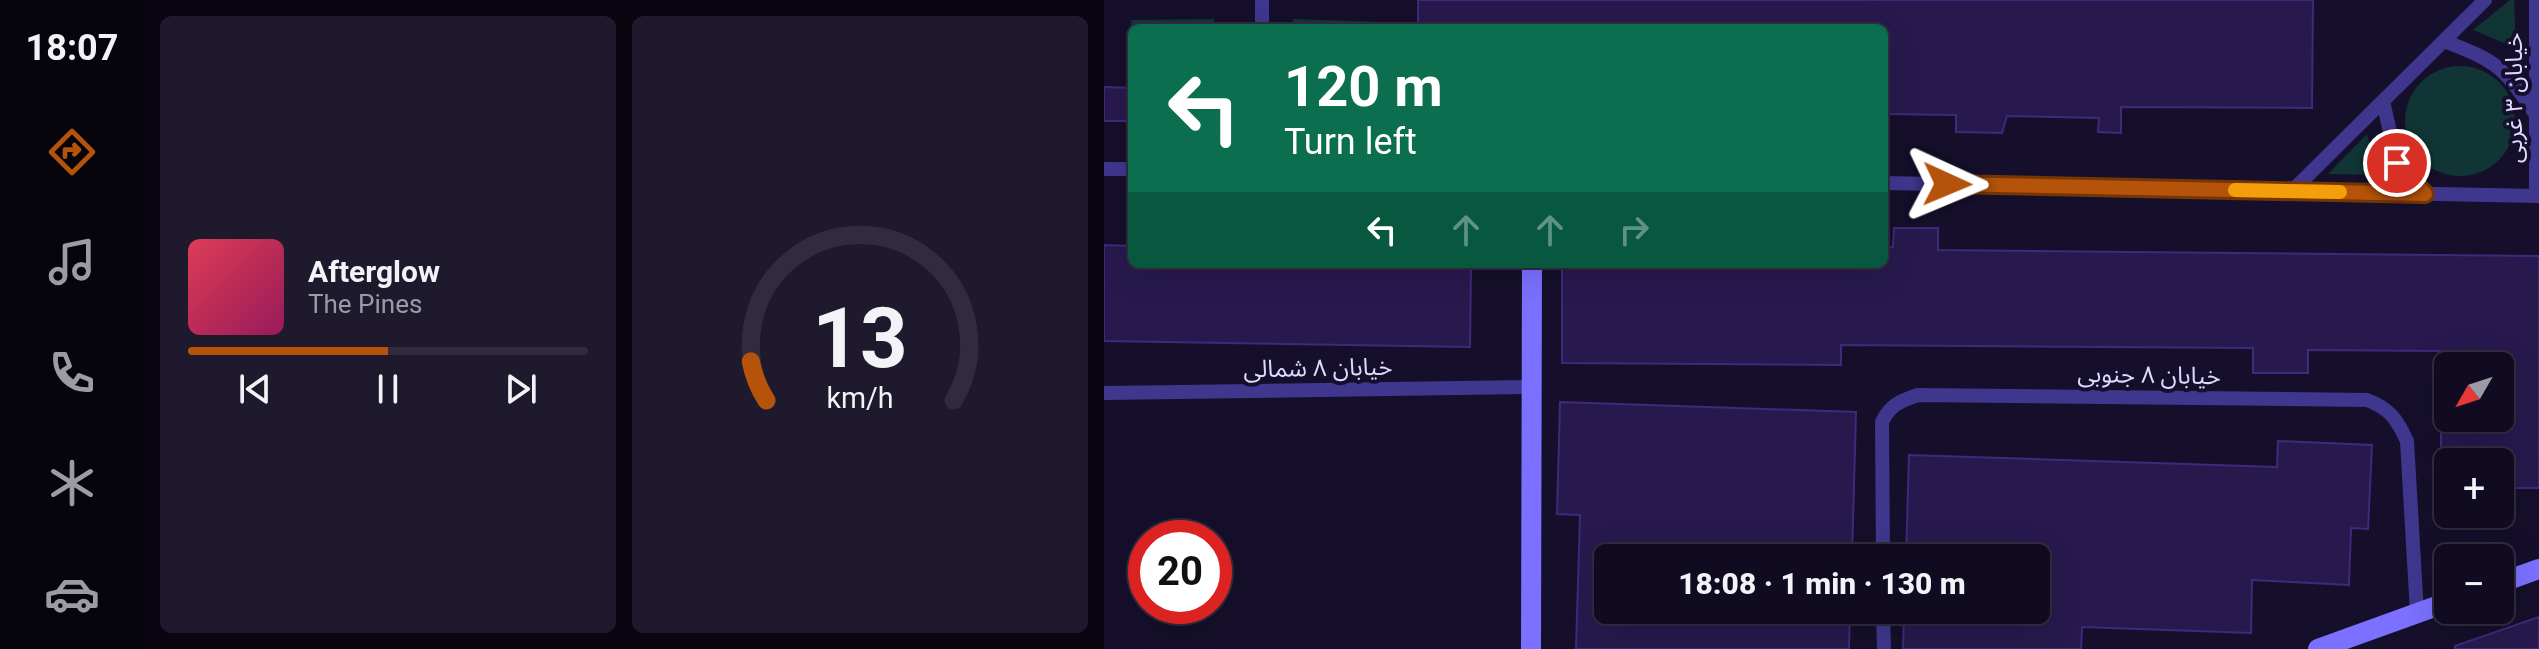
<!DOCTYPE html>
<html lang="en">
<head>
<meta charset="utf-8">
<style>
	:root { --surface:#100b20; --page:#1e192d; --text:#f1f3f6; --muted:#9c9ba5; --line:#302b3e; --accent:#b45309 }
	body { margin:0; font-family:Roboto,"Noto Sans Arabic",sans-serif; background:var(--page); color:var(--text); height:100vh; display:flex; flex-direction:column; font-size:30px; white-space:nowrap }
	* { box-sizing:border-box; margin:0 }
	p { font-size:26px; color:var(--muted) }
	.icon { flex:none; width:44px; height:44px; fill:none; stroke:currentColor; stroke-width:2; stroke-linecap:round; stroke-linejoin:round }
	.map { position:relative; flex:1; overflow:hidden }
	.side { display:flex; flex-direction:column; gap:16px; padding:16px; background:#090612; width:960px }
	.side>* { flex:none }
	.hud { position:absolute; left:24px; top:24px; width:760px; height:244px; border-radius:12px; box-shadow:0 8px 32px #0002,0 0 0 2px var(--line); background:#0b6e4f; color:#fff; overflow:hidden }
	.needle { width:52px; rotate:231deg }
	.fabs { position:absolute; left:1330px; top:352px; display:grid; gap:16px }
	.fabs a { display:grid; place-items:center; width:80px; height:80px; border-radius:12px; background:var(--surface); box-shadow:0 8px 32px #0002,0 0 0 2px var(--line); font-size:40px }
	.speed { position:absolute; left:24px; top:520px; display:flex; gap:16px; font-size:40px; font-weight:700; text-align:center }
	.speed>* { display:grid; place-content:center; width:104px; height:104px; border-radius:50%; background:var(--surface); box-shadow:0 8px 32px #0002,0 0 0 2px var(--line); line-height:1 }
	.speed .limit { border:12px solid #d22; background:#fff; color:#111 }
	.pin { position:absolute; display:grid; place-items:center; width:68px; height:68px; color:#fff; margin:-34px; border:4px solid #fff; border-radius:50%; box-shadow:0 2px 8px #0007 }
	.me { position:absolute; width:88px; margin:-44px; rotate:91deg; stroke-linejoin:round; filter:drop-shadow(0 0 6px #0008) }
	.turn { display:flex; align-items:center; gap:28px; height:168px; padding:0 24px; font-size:36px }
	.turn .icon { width:104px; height:104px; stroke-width:2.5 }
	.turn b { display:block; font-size:56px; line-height:68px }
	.lanes { display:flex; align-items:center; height:76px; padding:0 24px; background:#0003; justify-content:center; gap:40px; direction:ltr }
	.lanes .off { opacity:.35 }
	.side .card { flex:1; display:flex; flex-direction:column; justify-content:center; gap:12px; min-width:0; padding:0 28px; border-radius:12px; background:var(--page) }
	.side .dial { align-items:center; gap:0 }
	.dial svg { height:208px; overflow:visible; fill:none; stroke:var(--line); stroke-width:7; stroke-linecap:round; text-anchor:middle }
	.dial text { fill:var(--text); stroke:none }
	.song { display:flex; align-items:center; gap:24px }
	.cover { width:96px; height:96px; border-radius:12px; background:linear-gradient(135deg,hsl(350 70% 55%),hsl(330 70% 35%)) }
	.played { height:8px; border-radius:4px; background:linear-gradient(90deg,var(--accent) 50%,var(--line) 50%) }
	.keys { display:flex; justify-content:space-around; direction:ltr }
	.side .tiles { flex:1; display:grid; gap:16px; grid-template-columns:repeat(2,1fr) }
	.trip { position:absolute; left:490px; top:544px; width:456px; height:80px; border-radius:12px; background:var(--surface); box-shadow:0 8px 32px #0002,0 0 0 2px var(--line); font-weight:800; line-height:80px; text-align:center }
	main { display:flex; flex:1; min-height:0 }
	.tabs { display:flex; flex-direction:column; width:144px; justify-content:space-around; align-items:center; background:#06040d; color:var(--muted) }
	.tabs .icon { width:56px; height:56px }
	.tabs .current { color:var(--accent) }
	.tabs b { font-size:36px; color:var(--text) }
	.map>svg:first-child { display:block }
	.green { fill:#113535 }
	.building { fill:#27194d; stroke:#3e2a7b; stroke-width:2 }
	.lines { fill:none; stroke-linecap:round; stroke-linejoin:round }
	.lane { stroke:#3f378d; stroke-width:14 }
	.secondary { stroke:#7b70ff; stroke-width:20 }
	.route-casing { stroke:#753606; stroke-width:20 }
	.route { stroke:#b45309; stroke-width:14 }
	.slow { stroke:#f59e0b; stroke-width:14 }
	.labels { text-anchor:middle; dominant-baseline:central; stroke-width:8; stroke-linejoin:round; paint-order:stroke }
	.street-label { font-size:24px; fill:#dfd9ff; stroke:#150f2b }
</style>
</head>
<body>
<main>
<nav class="tabs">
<b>18:07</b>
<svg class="icon current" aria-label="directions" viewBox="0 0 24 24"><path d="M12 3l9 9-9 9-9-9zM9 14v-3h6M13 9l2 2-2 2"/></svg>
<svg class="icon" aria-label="music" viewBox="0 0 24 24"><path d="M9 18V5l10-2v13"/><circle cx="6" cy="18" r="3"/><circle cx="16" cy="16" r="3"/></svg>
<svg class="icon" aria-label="phone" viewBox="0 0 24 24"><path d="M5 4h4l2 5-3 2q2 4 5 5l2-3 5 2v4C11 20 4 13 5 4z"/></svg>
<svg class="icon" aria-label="climate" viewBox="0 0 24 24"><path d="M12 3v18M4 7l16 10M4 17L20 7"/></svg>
<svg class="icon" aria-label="car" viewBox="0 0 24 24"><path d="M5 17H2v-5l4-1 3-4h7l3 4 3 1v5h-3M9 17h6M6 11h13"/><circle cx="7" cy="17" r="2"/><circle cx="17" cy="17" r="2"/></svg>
</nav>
<section class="side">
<div class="tiles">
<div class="card">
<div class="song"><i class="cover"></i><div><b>Afterglow</b><p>The Pines</p></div></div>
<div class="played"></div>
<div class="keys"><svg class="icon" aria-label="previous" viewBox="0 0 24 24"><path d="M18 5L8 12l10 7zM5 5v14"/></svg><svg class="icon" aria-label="pause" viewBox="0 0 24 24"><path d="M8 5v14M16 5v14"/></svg><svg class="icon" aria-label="next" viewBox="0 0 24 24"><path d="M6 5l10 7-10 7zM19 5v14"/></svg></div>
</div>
<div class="card dial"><svg viewBox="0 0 100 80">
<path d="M14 69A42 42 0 1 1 86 69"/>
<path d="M14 69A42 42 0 0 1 8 54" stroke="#b45309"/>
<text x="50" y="56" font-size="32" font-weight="700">13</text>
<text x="50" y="72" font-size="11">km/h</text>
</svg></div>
</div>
</section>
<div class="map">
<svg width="1435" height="649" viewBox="0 0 1435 649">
	<rect width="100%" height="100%" fill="#150f2b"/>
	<g class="green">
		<path d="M1406 0H1410L1412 48 1369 30Z"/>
		<path d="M110 19V28H28V42L27 20Z"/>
		<path d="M189 19 279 22V28H189Z"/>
		<circle cx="1356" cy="121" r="55"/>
		<path d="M1263 134 1268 153 1284 175 1224 174Z"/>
	</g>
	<g class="building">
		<path d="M314 0H1209L1208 108 1017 107V133L994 132 995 118 903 116 898 133 852 132V115L780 114V28H314Z"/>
		<path d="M0 87 28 88V121H0Z"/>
		<path d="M790 228H834V250L1435 256V488H1396V462H1337V418H1396V366H1337V351L1204 350V373H1149V348L737 345V365L458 363V264H780V247H789Z"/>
		<path d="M0 245 28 246V264H367L366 347 0 341Z"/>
		<path d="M456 402 752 412 748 558H504V610H746L745 649H472L476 515 453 514Z"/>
		<path d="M1174 441 1268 445 1264 529 1247 528 1245 585 1148 580 1147 633 978 627 977 649H799L800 610H932V558H802L805 455 1173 467Z"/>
		<path d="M1435 617V649H1351V646Z"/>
	</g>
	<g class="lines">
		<g class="lane">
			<path d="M158 28V0"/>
			<path d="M1340 41C1395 62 1399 67 1432 115"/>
			<path d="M1279 101 1293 163 1321 194"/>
			<path d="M0 169H28"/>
			<path d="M780 183 1435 196"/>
			<path d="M1188 191 1381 0"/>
			<path d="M1432 196V0"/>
			<path d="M0 393 428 387"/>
			<path d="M779 558 778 422C786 405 796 401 814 395L1263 400C1285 408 1293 419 1303 441L1313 613"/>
			<path d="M779 610 780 649"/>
		</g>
		<g class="secondary">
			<path d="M1396 583 1435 569"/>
			<path d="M427 649 428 264"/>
			<path d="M1214 649 1344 602"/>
		</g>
	</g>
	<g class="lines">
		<g class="route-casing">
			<path id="route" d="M843 184 1321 194 1293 163"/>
		</g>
		<use href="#route" class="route"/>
		<path class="slow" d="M1131 190 1236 192"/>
	</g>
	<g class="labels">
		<g class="street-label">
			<text transform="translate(1410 98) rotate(-90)">خیابان ۳ غربی</text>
			<text transform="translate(214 368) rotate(-1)">خیابان ۸ شمالی</text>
			<text transform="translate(1045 375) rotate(1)">خیابان ۸ جنوبی</text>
		</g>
	</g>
</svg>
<div class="fabs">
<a><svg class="needle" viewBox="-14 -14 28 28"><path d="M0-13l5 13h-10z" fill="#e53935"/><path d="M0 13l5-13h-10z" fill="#9c9ba5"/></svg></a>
<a>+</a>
<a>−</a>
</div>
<div class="speed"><div class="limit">20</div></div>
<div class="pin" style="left:1293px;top:163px;background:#d93025"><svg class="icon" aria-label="arrive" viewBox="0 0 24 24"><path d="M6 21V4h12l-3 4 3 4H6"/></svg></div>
<svg class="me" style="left:843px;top:184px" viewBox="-20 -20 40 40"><path d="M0-17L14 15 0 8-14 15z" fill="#b45309" stroke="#fff" stroke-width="4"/></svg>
<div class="trip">18:08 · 1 min · 130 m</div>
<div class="hud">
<div class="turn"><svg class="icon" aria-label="left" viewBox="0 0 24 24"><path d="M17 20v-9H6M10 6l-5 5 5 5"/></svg><div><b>120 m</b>Turn left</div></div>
<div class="lanes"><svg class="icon" aria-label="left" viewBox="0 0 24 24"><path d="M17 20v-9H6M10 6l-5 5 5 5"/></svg><svg class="icon off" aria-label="ahead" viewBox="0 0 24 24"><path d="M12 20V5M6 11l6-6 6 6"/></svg><svg class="icon off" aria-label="ahead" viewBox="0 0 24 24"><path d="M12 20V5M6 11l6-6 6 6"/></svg><svg class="icon off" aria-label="right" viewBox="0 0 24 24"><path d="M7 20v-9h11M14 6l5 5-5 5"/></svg></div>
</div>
</div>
</main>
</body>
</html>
